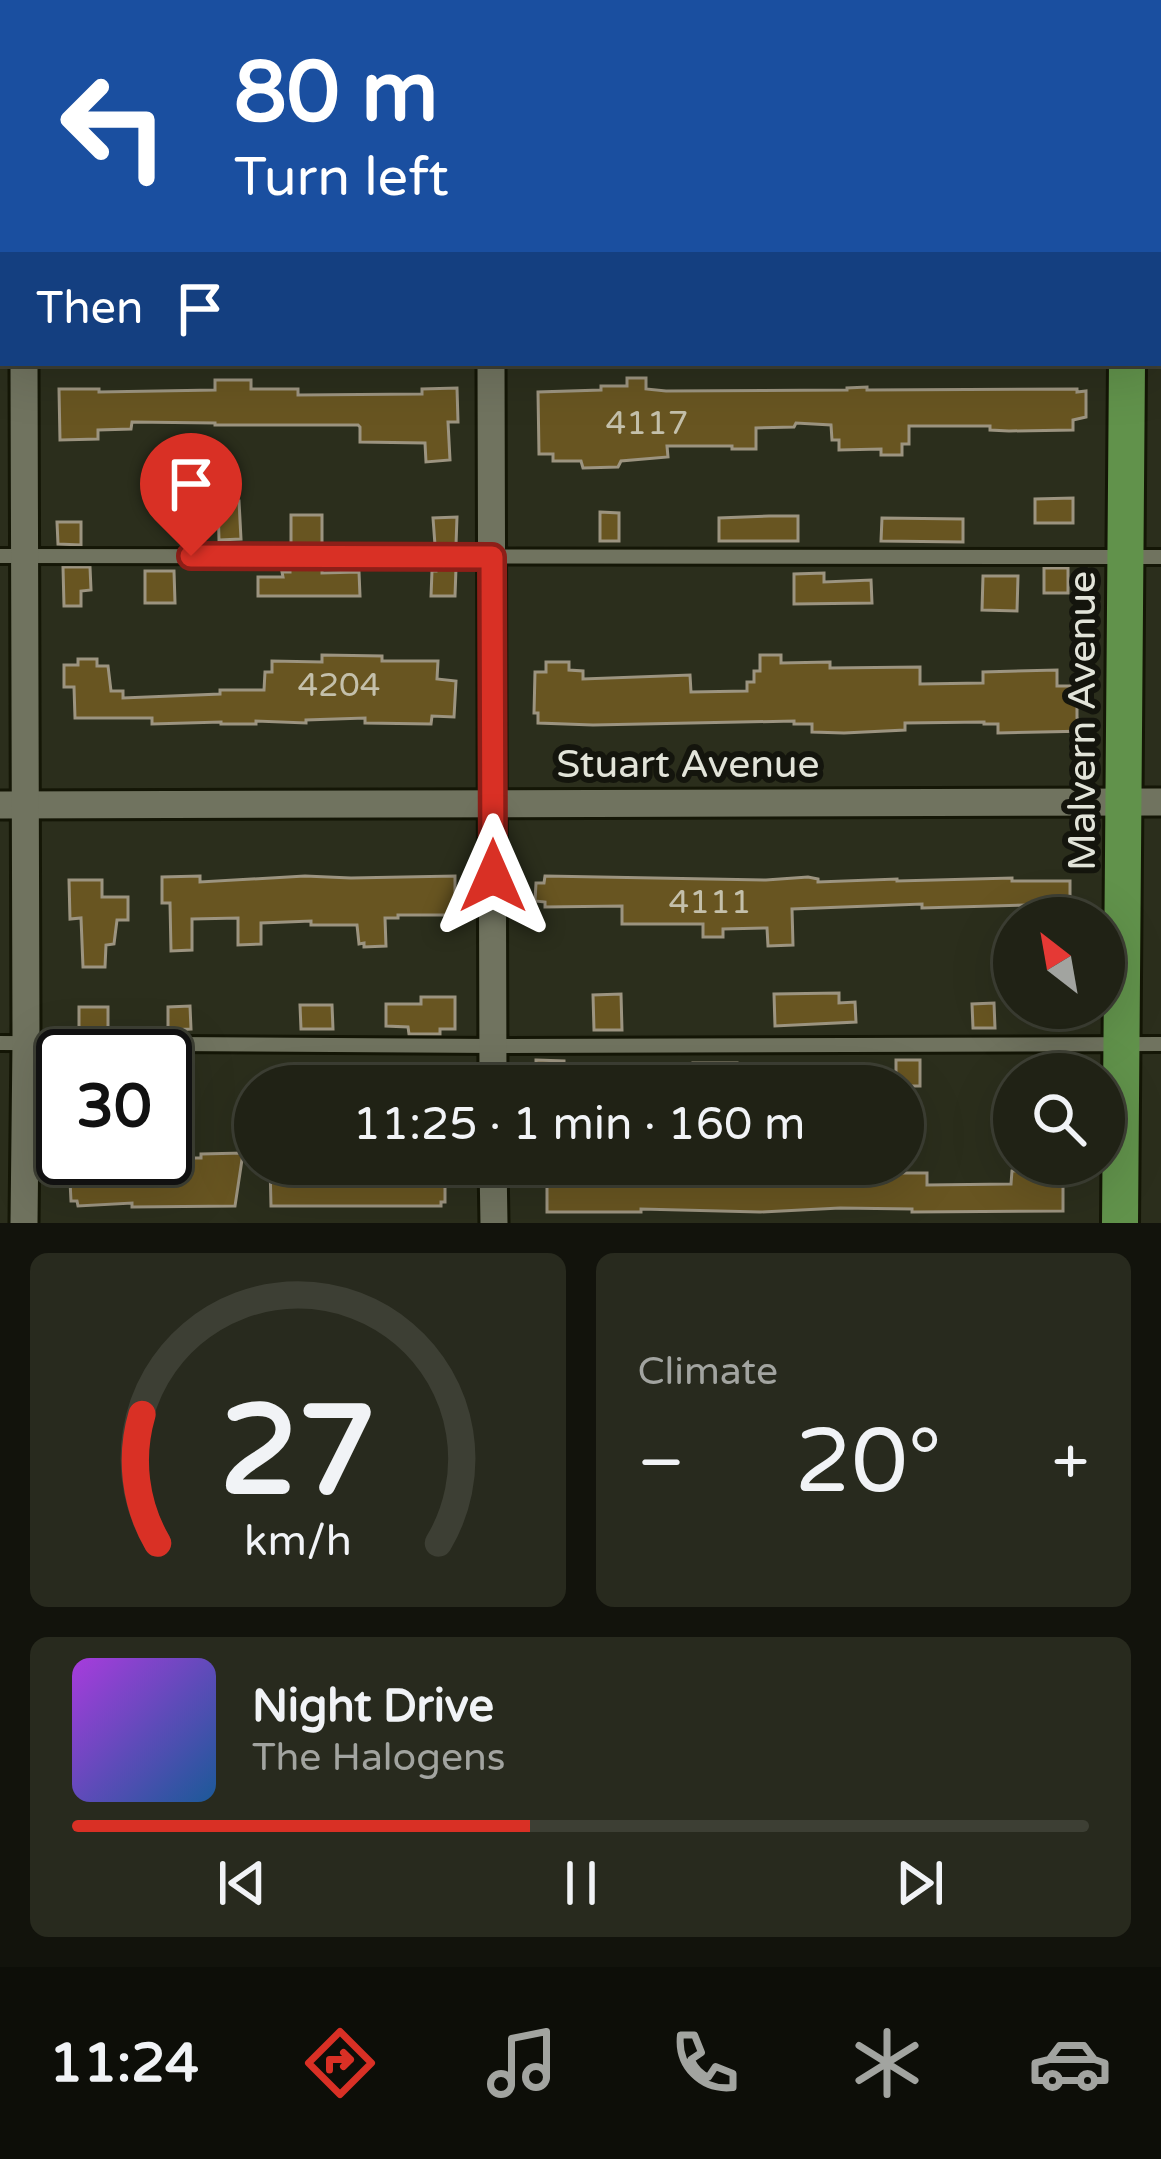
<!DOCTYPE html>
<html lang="en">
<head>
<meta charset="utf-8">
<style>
	:root { --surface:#202215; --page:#282a1e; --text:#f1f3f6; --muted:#a2a4a0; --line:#3d3f34; --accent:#d93025 }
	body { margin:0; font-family:"Varela Round",sans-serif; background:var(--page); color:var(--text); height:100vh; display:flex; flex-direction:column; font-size:45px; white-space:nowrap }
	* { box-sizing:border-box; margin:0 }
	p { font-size:39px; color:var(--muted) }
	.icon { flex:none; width:66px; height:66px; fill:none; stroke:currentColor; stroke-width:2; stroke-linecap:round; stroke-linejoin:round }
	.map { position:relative; height:1223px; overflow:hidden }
	.panel { display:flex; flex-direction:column; gap:30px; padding:30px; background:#12130c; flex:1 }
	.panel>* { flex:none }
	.hud { position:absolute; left:0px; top:0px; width:1161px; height:366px; box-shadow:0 12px 48px #0002,0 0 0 3px var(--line); background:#1a4fa0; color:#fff; overflow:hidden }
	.needle { width:78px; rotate:329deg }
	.controls { position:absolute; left:993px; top:897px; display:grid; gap:24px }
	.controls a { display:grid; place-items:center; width:132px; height:132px; border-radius:50%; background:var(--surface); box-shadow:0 12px 48px #0002,0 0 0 3px var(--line); font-size:60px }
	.speed { position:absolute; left:36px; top:1029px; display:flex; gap:24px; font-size:60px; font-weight:700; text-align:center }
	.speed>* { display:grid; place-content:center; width:156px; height:156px; border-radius:50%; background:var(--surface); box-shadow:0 12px 48px #0002,0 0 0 3px var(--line); line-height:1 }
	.speed .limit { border:6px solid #111; border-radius:18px; background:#fff; color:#111 }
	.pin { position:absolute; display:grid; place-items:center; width:102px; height:102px; color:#fff; margin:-123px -51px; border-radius:50% 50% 50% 0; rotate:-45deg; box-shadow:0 0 12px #0007 }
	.pin .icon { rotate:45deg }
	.me { position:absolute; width:132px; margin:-66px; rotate:0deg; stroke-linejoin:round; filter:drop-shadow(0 0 9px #0008) }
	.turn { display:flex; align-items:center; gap:42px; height:252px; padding:0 36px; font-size:54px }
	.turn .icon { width:156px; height:156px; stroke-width:2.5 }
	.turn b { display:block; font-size:84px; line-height:102px }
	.then { display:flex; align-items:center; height:114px; padding:0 36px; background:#0003; gap:24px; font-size:45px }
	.big { font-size:90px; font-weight:600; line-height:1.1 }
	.panel .tile { flex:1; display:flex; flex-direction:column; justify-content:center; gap:18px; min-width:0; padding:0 42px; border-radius:18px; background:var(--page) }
	.panel .dial { align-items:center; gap:0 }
	.dial svg { height:312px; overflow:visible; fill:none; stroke:var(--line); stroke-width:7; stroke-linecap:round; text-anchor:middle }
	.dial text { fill:var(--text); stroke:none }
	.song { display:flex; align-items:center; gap:36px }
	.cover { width:144px; height:144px; border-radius:18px; background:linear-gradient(135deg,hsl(280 70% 55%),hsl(210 70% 35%)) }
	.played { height:12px; border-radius:6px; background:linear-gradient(90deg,var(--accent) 45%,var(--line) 45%) }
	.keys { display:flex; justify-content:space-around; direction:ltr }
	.heat { display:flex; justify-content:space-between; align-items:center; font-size:66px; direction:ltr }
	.panel .tiles { flex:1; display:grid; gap:30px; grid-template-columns:1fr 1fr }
	.tile:last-child { grid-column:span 2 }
	.trip { position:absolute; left:234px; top:1065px; width:690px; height:120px; border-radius:60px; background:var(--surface); box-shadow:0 12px 48px #0002,0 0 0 3px var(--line); font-weight:600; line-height:120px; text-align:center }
	.tabs { display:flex; height:192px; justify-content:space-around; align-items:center; background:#0d0e08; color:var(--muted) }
	.tabs .icon { width:84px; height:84px }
	.tabs .current { color:var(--accent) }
	.tabs b { font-size:54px; color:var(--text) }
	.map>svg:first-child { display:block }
	.building { fill:#685521; stroke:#9c9480; stroke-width:3 }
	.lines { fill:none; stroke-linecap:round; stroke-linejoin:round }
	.lane-casing { stroke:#141606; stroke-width:20 }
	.street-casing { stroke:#141606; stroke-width:33 }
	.primary-casing { stroke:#141606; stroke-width:42 }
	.lane { stroke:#70735f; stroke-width:14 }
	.street { stroke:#70735f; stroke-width:27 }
	.primary { stroke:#61924b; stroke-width:36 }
	.route-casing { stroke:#8d1f18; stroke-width:30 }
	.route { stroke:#d93025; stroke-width:21 }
	.labels { text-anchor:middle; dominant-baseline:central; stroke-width:12; stroke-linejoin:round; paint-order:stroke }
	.number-label { font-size:33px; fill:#c4c0ab }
	.street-label { font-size:39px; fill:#e2e4d9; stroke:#14150d }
</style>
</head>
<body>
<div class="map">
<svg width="1161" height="1223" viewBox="0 0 1161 1223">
	<rect width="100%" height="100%" fill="#2b2e1c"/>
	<g class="building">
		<path d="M627 378H646V389L666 391 847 390V388L867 387V390L1077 389V392L1086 391V417L1073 420V430L1009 431 990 430V426H909V444H902V455H881V449L839 450V440H832L831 425 796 423 794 427 756 428V449H732V446H667L668 457 621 461 618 467 583 468 581 461H553V454H539L538 392 601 390V386H627Z"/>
		<path d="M215 380H251V389H298V395L422 394V389L457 388 458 422H448L450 460 426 462 425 443 360 442V427L358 425H215V423L132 422 131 429 98 430V439L60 440 59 389H99V392L215 390Z"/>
		<path d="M1073 498V523H1035V499Z"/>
		<path d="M218 501H239L241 539 219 540Z"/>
		<path d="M600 512 619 513V541H600Z"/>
		<rect x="291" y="515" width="31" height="30"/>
		<path d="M769 516H798V541H719V518Z"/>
		<path d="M457 517 456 545H435L433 518Z"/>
		<path d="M882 518 963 519V542L881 541Z"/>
		<path d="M57 522H81V545L58 544Z"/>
		<path d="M63 567H90L91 590 81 591V606H64Z"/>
		<path d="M290 568H322V573L359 572 360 596H258V577H283L282 572H290Z"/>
		<path d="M436 568H456L455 596H431L432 571H436Z"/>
		<rect x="1044" y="568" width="24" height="25"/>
		<path d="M145 571H174L175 603H145Z"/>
		<path d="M824 573V582L871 580 872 603 794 604V574Z"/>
		<path d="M983 576H1018L1017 611 982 610Z"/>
		<path d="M322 655 382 656V661H438L437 679 456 681 454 717 432 716 431 724 365 723V718L306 720V723L256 721V724H221V722L152 724V718H75L74 687H64V665H78V659H97V666H108L111 691H123V698L220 694V690H264L265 672H272V661L322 662Z"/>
		<path d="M760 655H781V663L830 662V668L920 667V684L983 683V672L1057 670V686H1077V718L1088 731 998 733V724H984V722L905 723V730L844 733 812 732V724H794V721L593 725 538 723V713H534L535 672H546V662H569V670L583 671V679L690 675 691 692 747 691V682H754V671H760Z"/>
		<path d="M200 876V882L305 876 351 878 455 876V915H398V918H385L386 946 364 947V943L359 944 357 925H311V921L261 923V944L238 945V918L192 919V950L171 951 170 903H162V877Z"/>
		<path d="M545 876 766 880 808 877 818 879V882L897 879V881L1012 878V881H1070V918H1027V905L922 908V904L792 909 793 945 768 946 767 928 723 929V937H703V924H622V906L545 907V902L535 901 536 883H544Z"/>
		<path d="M69 880H102V897H128V920H117L114 944 106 945 105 967H83L81 918 70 919Z"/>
		<path d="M839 993V1003L855 1002 856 1022 775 1026 774 994Z"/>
		<path d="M621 994 622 1030H594L593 995Z"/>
		<path d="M421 997H455V1029H440V1034H409L408 1027 386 1026V1004H421Z"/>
		<path d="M994 1003 995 1028H973L972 1004Z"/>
		<path d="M300 1005H332L333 1029H301Z"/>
		<path d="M190 1006 191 1029 168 1030V1007Z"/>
		<rect x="79" y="1007" width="29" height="25"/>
		<path d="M536 1060 564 1061V1086H536Z"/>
		<rect x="896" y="1060" width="24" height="26"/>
		<path d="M693 1063H737V1082L694 1086Z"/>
		<path d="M243 1153 235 1206 132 1207V1203L78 1206 77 1201H71L70 1181 78 1180 77 1158H201V1154Z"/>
		<path d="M270 1164H445V1202H441V1206H271Z"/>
		<path d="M547 1164H585V1169L610 1167V1170L667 1169V1164H701V1178L782 1179V1164H816V1170L869 1169V1173H927V1185L1011 1184 1012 1171 1054 1170V1181H1063V1211L912 1212V1209L840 1208 760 1212 641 1209V1212H547Z"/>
	</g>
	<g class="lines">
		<g class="lane-casing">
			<g id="lane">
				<path d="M0 70H3"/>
				<path d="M1158 84H1161"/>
				<path d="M0 556 1161 557"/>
				<path d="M0 1043 493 1046 1161 1044"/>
			</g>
		</g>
		<g class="street-casing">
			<g id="street">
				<path d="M490 0V3"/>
				<path d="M25 3V0"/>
				<path d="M1158 314H1161"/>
				<path d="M0 317H3"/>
				<path d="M491 363 493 1086"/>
				<path d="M0 805 1161 802"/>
				<path d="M493 1164 494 1223"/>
				<path d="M24 1223 26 1042 24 363"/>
			</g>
		</g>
		<g class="primary-casing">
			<g id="primary">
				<path d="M1134 3V0"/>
				<path d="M1120 1223 1127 363"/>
			</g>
		</g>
		<use href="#lane" class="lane"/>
		<use href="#street" class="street"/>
		<use href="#primary" class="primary"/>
	</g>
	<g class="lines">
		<g class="route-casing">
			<path id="route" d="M191 556 492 557 493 876"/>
		</g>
		<use href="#route" class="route"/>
	</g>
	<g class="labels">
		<g class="number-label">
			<text x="647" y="423">4117</text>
			<text x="339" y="685">4204</text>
			<text x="710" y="902">4111</text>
		</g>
		<g class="street-label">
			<text transform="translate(1082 721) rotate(-90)">Malvern Avenue</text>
			<text x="688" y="764">Stuart Avenue</text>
		</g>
	</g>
</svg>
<div class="controls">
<a><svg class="needle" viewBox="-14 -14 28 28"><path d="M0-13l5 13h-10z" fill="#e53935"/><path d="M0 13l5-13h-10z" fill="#a2a4a0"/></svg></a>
<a><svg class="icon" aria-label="search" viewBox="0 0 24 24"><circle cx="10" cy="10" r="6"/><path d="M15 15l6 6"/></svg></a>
</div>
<div class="speed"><div class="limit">30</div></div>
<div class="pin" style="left:191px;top:556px;background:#d93025"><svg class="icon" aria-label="arrive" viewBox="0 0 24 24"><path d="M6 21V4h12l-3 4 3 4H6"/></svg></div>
<svg class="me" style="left:493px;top:876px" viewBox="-20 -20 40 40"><path d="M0-17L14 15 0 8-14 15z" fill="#d93025" stroke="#fff" stroke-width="4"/></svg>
<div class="trip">11:25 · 1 min · 160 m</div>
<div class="hud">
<div class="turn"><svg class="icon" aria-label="left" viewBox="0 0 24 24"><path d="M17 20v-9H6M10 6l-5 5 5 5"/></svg><div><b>80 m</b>Turn left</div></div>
<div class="then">Then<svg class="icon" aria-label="arrive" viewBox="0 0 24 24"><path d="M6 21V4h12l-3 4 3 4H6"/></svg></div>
</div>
</div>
<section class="panel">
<div class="tiles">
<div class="tile dial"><svg viewBox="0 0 100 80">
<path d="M14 69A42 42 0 1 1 86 69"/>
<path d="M14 69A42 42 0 0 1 10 36" stroke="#d93025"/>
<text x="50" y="56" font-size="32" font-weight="700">27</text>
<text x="50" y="72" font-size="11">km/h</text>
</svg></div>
<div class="tile"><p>Climate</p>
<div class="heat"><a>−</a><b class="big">20°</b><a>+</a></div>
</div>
<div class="tile">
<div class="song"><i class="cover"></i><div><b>Night Drive</b><p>The Halogens</p></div></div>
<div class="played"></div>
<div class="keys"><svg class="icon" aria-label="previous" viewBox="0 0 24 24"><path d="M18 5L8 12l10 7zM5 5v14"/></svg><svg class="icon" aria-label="pause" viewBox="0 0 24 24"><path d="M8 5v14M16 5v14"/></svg><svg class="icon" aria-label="next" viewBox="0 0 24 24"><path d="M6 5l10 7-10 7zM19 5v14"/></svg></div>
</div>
</div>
</section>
<nav class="tabs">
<b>11:24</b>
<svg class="icon current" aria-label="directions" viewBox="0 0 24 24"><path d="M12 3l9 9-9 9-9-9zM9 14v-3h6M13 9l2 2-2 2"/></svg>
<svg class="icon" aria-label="music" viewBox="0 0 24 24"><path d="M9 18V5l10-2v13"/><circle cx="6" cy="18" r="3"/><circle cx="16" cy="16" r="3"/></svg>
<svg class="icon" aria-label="phone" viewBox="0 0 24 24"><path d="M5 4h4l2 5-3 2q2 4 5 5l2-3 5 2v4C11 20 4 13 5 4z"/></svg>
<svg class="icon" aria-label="climate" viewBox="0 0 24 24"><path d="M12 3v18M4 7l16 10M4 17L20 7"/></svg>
<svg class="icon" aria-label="car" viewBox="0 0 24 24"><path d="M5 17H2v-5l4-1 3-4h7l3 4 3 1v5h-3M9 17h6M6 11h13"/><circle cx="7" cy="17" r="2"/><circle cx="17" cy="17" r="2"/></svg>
</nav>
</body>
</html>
